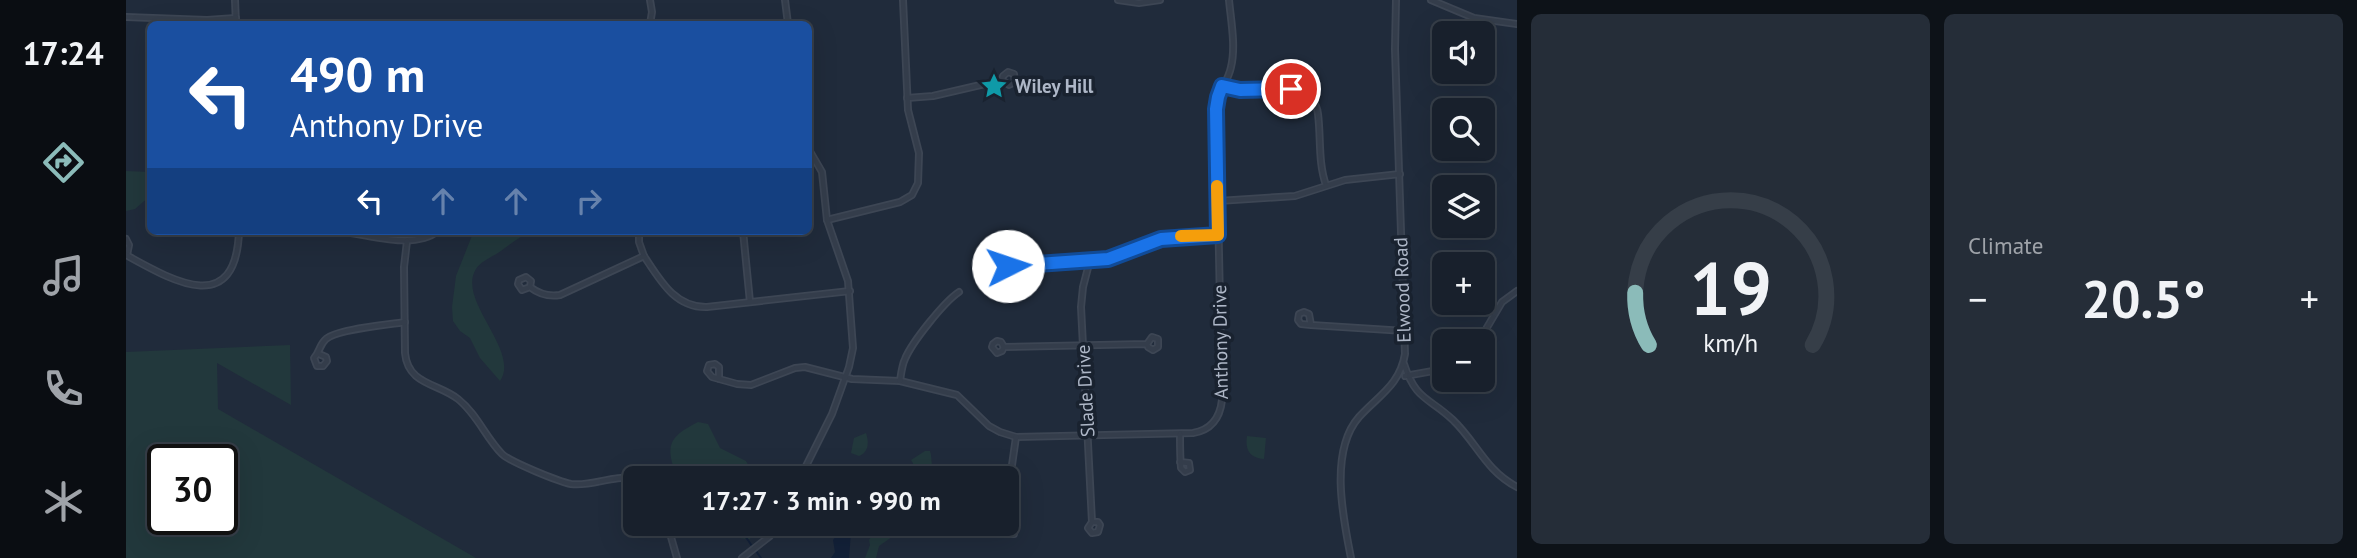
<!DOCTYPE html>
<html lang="en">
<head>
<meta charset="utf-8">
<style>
	:root { --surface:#18202c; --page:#252d38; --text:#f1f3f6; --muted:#9fa3a9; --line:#363e48; --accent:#8bbbb9 }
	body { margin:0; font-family:"PT Sans",sans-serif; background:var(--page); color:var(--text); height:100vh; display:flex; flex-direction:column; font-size:26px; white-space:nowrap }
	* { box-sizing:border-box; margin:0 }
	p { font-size:23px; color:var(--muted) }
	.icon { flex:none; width:38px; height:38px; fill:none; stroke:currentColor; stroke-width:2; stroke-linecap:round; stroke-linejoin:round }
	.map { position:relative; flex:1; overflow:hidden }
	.side { display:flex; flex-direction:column; gap:14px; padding:14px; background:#0d1218; width:840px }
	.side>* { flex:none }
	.banner { position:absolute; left:21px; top:21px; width:665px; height:214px; border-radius:10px; box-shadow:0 7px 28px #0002,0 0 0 2px var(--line); background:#1a4fa0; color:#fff; overflow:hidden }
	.tools { position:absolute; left:1306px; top:21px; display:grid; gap:14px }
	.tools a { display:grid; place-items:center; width:63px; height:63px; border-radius:10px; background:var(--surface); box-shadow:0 7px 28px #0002,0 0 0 2px var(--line); font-size:35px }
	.speed { position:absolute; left:21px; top:444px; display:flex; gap:14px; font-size:35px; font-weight:700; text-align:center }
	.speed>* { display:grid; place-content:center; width:91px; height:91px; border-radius:50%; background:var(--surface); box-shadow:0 7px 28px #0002,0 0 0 2px var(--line); line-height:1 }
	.speed .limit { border:4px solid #111; border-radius:10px; background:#fff; color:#111 }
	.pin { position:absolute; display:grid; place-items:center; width:60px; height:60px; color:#fff; margin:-30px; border:4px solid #fff; border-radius:50%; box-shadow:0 2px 7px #0007 }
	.me { position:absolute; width:77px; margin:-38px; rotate:86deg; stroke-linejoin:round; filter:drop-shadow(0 0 5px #0008) }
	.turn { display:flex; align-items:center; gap:24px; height:147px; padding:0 28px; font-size:32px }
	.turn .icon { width:91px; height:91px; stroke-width:2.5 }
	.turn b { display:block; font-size:49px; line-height:60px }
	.lanes { display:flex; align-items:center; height:66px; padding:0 28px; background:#0003; justify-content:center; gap:35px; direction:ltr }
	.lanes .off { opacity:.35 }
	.big { font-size:52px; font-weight:600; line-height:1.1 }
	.side .widget { flex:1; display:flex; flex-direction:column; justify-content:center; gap:10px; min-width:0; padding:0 24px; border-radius:10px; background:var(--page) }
	.side .dial { align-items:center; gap:0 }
	.dial svg { height:182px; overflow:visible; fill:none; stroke:var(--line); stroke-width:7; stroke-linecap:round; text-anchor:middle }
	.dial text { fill:var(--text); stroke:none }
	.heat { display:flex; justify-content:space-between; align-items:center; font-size:38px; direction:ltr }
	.side .tiles { flex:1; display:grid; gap:14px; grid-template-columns:repeat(2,1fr) }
	.trip { position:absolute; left:497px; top:466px; width:396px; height:70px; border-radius:10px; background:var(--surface); box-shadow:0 7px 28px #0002,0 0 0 2px var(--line); font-weight:600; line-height:70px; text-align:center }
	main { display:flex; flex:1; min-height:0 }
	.dock { display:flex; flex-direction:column; width:126px; justify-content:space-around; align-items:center; background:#0a0d12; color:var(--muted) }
	.dock .icon { width:49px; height:49px }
	.dock .selected { color:var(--accent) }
	.dock b { font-size:32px; color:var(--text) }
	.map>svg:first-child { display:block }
	.green { fill:#22383c; fill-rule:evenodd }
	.water { fill:#132139 }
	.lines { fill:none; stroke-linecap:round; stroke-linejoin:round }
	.stream { stroke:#132139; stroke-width:2 }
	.minor-casing { stroke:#3d4654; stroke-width:8 }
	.minor { stroke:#343d4b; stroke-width:4.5 }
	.route-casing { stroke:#114b97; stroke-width:18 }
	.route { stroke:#1a73e8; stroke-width:12 }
	.slow { stroke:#f59e0b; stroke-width:12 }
	.labels { text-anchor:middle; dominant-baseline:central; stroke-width:7; stroke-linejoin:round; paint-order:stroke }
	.poi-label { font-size:19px; font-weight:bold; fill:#aeb7c7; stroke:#19222f; text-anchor:start }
	.street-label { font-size:19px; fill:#aeb7c7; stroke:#19222f }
</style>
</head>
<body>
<main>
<nav class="dock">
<b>17:24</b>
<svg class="icon selected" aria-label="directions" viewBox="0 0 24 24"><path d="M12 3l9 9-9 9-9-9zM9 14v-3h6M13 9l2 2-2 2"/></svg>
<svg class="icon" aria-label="music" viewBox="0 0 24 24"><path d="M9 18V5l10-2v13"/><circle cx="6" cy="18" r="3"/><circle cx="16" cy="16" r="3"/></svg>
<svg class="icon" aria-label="phone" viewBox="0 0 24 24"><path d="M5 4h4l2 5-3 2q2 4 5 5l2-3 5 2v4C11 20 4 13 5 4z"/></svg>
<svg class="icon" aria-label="climate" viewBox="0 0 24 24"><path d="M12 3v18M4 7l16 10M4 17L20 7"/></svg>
</nav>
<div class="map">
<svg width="1391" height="558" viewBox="0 0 1391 558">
	<rect width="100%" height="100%" fill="#202b3b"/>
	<g class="green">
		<path d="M0 171 24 172V196L9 209 0 211Z"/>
		<path d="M360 231H409C395 235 383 245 372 253 365 257 353 263 350 269 330 300 395 351 374 381L354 358 344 338 334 331 327 321 326 307 330 276 347 233Z"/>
		<path d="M164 345 165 405 91 363 92 409 350 558H0V352ZM37 460H96V520H37Z"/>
		<path d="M572 422 582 424 594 448 620 461 629 478 551 477C539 446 542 437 572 422Z"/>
		<path d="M740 433C743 442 743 452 733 456L725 453 728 438Z"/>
		<path d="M1121 436 1140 438 1138 459C1123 458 1119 449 1121 436Z"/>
		<path d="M799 451H804L805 455 807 478H780L786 475C789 469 789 466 785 460Z"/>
		<path d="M592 523H630L624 539C609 539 601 534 592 523Z"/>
		<path d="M759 523H780L773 532 753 546 750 558H739L744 545 743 540 751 528Z"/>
	</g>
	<path class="water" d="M715 530H721L725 533 723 558H705L709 552 707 540Z"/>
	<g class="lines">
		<g class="stream">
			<path d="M590 473 591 478"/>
			<path d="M609 523 612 532 617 533 626 546"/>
			<path d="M630 551 635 558"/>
		</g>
		<g class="minor-casing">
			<g id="minor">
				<path d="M109 0 110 24"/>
				<path d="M524 0 526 12 524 24"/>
				<path d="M659 0 662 24"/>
				<path d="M992 0 1013 3 1034 0"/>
				<path d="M1305 0 1348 18 1391 24"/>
				<path d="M0 17 81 20 110 18"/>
				<path d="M1096 86C1124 96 1187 73 1192 114 1195 137 1192 163 1200 185"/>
				<path d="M781 98 807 96 876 80 883 85 889 82 888 74 882 72 877 76 876 80"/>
				<path d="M1092 201 1169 196 1219 180 1274 174"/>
				<path d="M701 220 774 202 786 195 792 183 793 153 782 110 777 0"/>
				<path d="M214 231C242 235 289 250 312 231"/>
				<path d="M513 231V242L518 256"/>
				<path d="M617 231 624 302"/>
				<path d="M0 239 3 245 1 255"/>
				<path d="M281 241 278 267 279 353C282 385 312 383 332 399 351 414 360 438 376 454 384 462 434 482 445 484 467 487 487 474 509 479"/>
				<path d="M0 255C47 281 110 318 113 231"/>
				<path d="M964 260 957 287 955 307 966 522 962 528 966 533 972 532 974 525 972 522H966"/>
				<path d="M882 266 878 256 873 254 869 256V264L874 267 982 259 1035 239 1092 235"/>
				<path d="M404 287 396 290 392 284 393 280 400 277 405 281 404 287C413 294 422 297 434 295L518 256C534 280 549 308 581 307L724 291"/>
				<path d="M1185 325 1183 314 1178 312 1173 314 1172 320 1175 324 1185 325 1279 331"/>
				<path d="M1353 341 1376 302 1391 291"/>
				<path d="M878 347 876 351 871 353 866 347 867 344 871 341 875 342 878 347 1021 344 1022 347 1027 350 1032 347V339L1026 337 1021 344"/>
				<path d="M193 354 200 357 201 361 197 366H191L188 358C194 352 193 345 200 339 211 329 262 325 279 322"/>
				<path d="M1278 364C1290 401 1303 397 1327 420 1351 443 1359 470 1391 487"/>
				<path d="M1279 376 1318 369"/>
				<path d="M593 379V367L589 364 583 365 581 371 586 377 611 384 625 385 669 368 679 367 726 379 774 381 831 395 863 426 874 432 890 437 1067 433C1085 430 1094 418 1096 400L1090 109C1091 93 1102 82 1105 67 1110 47 1105 21 1103 0"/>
				<path d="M774 381C775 374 776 365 779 359 786 342 818 302 833 292"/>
				<path d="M1054 434C1054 445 1054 457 1055 468L1059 472 1064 470 1063 463 1054 462"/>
				<path d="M674 478 706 414 723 367 727 348 722 281 701 220 696 172 682 148"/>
				<path d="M880 507 890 437"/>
				<path d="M541 523 551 558"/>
				<path d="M878 523 877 530 880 534H888L889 526 880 521"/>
				<path d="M616 558 644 536 653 523"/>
				<path d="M1225 558C1217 518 1203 451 1233 417 1252 396 1274 385 1279 354L1269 49 1270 0"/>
			</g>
		</g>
		<use href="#minor" class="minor"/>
	</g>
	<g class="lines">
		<g class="route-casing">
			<path id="route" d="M882 266 982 259 1035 239 1092 235 1090 109 1092 97 1096 86 1114 90 1165 89"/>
		</g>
		<use href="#route" class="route"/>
		<path class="slow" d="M1055 236 1092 235 1091 186"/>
	</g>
	<defs>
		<g id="sight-bare" transform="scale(2.1)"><path d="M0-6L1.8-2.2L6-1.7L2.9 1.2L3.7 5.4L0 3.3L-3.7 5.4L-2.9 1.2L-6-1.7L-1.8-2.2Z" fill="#0f9aa8" stroke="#19222f" stroke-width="2.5" paint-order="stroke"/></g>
	</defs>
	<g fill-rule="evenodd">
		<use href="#sight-bare" x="868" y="86"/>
	</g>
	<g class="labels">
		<g class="poi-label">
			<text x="889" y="86">Wiley Hill</text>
		</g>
		<g class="street-label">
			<text transform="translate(1276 290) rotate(-92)">Elwood Road</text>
			<text transform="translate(1094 342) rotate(-91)">Anthony Drive</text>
			<text transform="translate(959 391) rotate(-93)">Slade Drive</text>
		</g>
	</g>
</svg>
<div class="tools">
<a><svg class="icon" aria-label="sound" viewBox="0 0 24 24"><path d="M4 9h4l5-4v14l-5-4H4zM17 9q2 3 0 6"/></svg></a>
<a><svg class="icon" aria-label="search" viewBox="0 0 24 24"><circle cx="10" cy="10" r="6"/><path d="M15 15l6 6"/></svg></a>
<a><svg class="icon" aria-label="layers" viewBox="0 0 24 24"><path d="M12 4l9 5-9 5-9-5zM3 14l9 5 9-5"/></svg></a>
<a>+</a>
<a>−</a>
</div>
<div class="speed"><div class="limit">30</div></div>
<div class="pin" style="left:1165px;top:89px;background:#d93025"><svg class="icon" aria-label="arrive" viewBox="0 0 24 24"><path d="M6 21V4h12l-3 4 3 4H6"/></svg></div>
<svg class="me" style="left:882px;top:266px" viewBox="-20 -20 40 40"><circle r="19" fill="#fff"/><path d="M0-13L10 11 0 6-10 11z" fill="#1a73e8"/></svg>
<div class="trip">17:27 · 3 min · 990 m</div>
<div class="banner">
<div class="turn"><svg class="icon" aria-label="left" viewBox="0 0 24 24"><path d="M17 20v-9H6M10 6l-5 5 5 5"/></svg><div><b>490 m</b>Anthony Drive</div></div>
<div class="lanes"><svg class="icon" aria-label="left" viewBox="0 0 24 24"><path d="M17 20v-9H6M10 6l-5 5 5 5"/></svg><svg class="icon off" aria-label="ahead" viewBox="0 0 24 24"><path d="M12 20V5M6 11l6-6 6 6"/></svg><svg class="icon off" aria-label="ahead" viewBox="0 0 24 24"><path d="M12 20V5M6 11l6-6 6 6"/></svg><svg class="icon off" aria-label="right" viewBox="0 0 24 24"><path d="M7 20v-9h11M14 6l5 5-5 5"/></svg></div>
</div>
</div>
<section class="side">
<div class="tiles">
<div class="widget dial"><svg viewBox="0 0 100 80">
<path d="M14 69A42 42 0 1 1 86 69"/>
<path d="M14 69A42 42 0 0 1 8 46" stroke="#8bbbb9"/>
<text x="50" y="56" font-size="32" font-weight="700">19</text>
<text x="50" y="72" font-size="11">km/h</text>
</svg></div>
<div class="widget"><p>Climate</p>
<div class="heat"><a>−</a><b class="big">20.5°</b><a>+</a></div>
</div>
</div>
</section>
</main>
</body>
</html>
